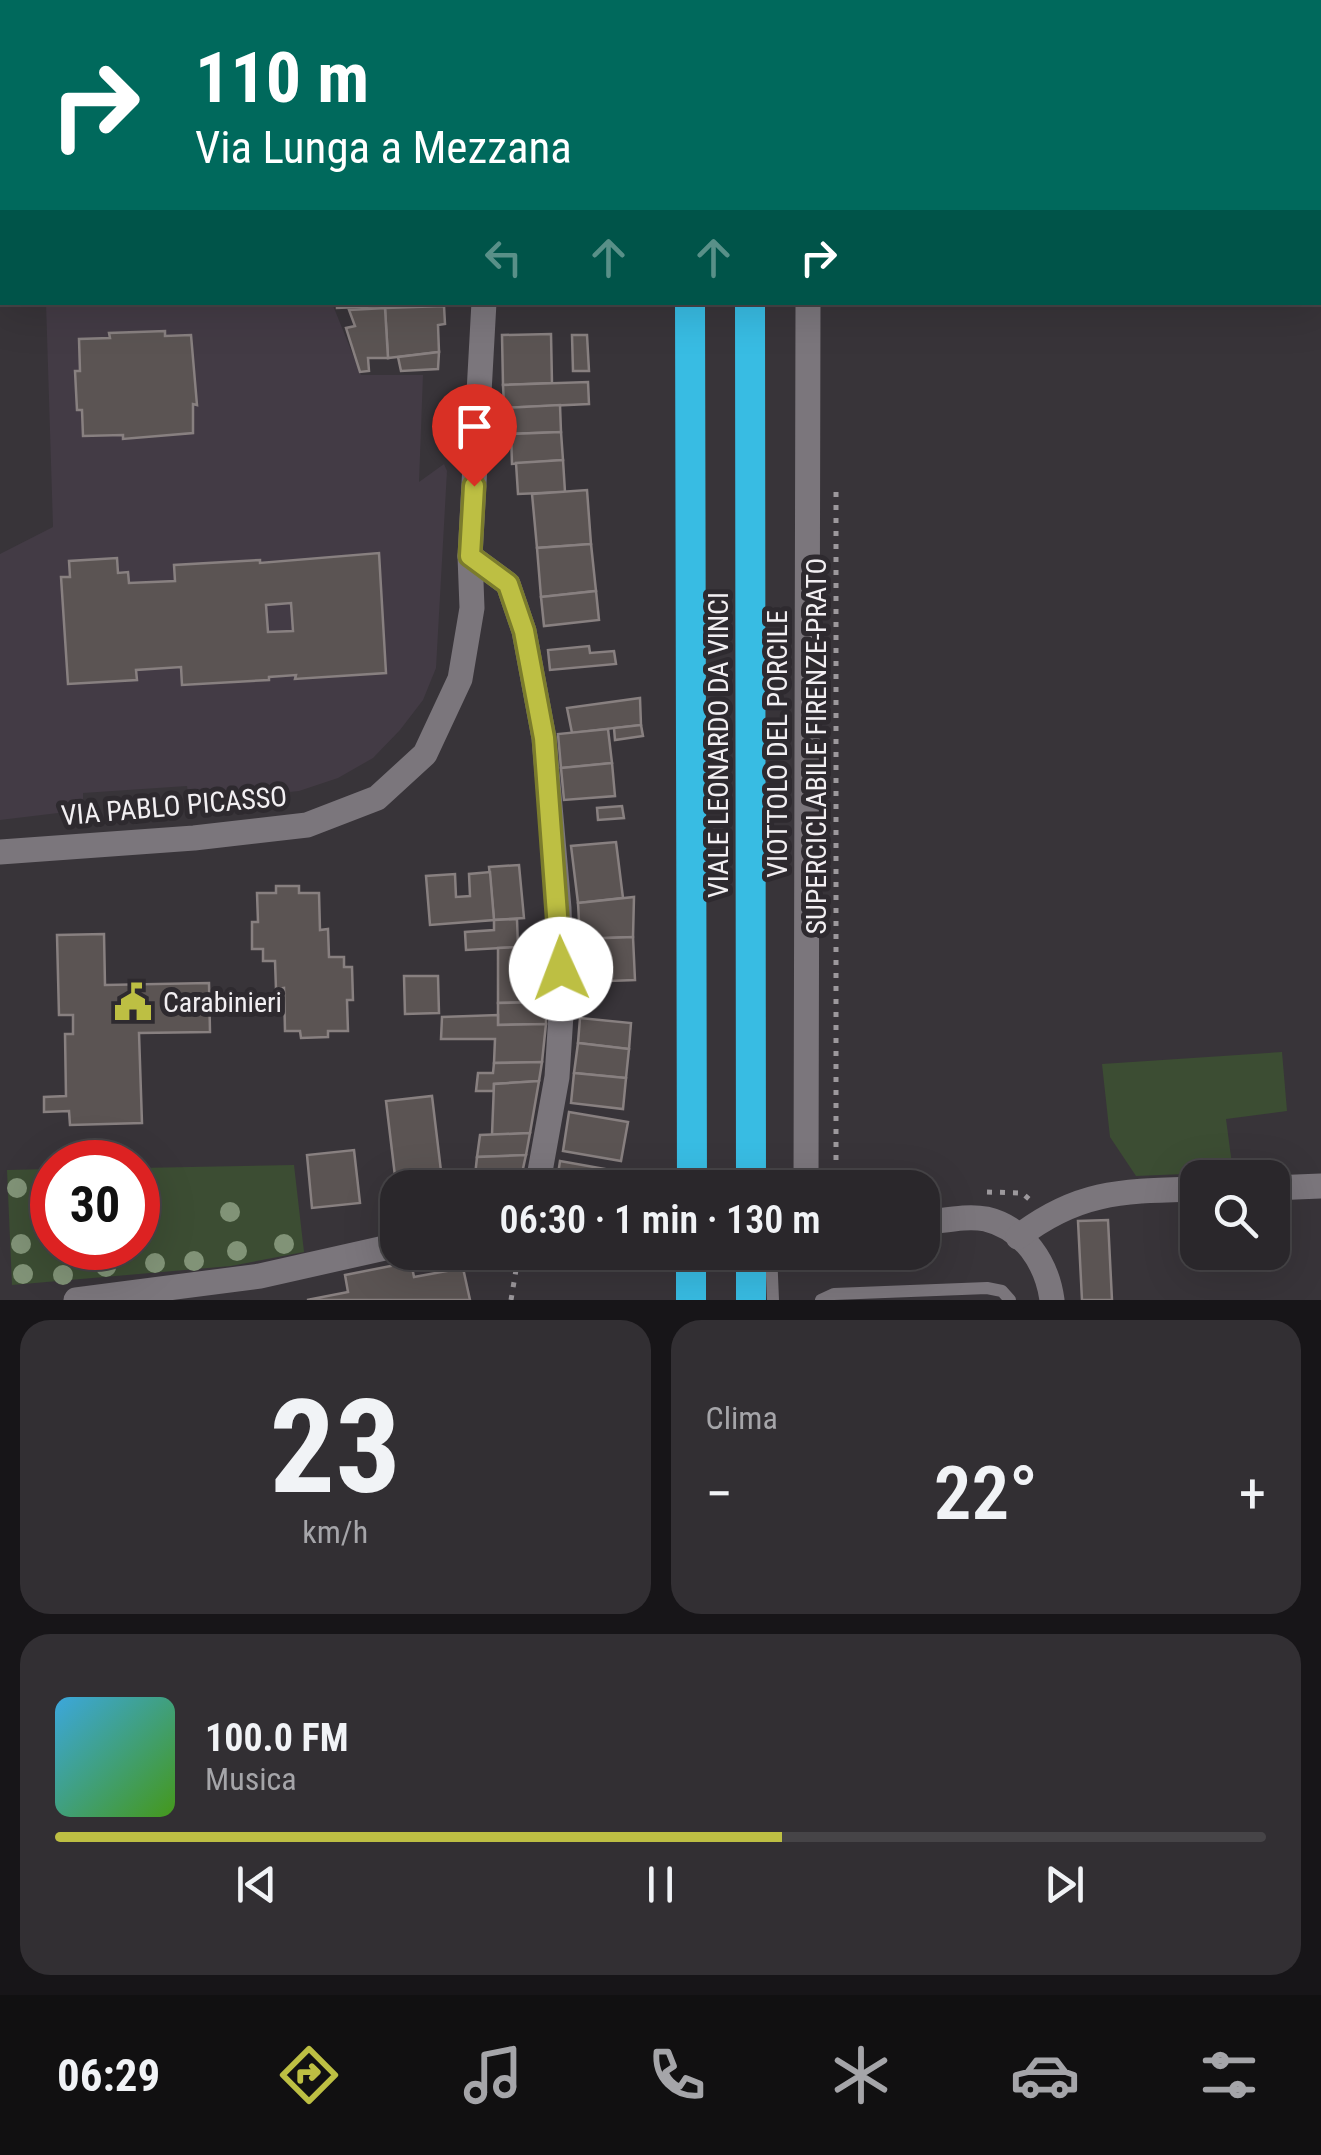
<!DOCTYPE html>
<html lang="it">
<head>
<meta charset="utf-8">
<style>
	:root { --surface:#2a272b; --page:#322f33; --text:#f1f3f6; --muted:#a5a5a9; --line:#464447; --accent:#bdbf43 }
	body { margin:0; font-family:"Roboto Condensed",sans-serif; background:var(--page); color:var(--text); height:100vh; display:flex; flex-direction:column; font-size:38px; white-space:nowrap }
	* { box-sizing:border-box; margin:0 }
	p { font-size:32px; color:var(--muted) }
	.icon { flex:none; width:55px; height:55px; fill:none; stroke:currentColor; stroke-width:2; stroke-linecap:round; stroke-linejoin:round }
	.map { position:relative; height:1300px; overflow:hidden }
	.side { display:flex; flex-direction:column; gap:20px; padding:20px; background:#171518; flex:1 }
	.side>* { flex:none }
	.hud { position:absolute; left:0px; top:0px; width:1322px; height:305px; box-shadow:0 10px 40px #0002,0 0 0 2px var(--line); background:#00695c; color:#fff; overflow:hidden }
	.controls { position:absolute; left:1180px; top:1160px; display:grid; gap:20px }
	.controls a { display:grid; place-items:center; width:110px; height:110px; border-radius:20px; background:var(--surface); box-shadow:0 10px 40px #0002,0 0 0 2px var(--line); font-size:50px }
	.speed { position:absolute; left:30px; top:1140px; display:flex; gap:20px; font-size:50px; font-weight:700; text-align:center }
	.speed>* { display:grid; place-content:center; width:130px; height:130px; border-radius:50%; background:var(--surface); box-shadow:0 10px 40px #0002,0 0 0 2px var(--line); line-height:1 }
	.speed .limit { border:15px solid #d22; background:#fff; color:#111 }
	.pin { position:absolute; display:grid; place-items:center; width:85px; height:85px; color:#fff; margin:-102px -42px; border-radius:50% 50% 50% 0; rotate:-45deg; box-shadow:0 0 10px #0007 }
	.pin .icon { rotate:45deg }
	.me { position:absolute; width:110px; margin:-55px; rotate:358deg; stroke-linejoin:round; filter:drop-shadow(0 0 8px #0008) }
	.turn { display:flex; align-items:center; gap:35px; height:210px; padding:0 30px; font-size:45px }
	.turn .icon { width:130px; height:130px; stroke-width:2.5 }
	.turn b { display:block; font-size:70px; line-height:85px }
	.lanes { display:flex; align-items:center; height:95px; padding:0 30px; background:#0003; justify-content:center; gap:50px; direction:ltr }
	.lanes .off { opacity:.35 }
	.big { font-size:75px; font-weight:600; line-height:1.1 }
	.side .tile { flex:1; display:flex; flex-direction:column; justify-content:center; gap:15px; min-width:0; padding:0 35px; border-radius:30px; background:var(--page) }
	.side .dial { align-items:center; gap:0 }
	.dial b { font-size:130px; line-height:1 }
	.song { display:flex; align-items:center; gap:30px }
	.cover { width:120px; height:120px; border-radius:15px; background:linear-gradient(135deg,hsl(200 70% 55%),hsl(100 70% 35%)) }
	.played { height:10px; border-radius:5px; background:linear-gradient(90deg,var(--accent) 60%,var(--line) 60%) }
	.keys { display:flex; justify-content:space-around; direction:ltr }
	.heat { display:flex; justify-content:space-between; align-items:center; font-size:55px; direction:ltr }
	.side .tiles { flex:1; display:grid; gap:20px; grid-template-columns:1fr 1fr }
	.tile:last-child { grid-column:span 2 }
	.trip { position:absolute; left:380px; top:1170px; width:560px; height:100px; border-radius:30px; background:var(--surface); box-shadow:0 10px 40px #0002,0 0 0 2px var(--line); font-weight:600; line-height:100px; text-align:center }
	.dock { display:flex; height:160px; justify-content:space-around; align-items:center; background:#111011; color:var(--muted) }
	.dock .icon { width:70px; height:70px }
	.dock .selected { color:var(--accent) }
	.dock b { font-size:45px; color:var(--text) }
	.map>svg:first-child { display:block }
	.built { fill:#433b45 }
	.green { fill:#3c4d33 }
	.building { fill:#5b5453; stroke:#888080; stroke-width:2.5; fill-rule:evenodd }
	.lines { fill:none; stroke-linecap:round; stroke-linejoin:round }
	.path { stroke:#9c989c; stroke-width:5; stroke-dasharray:5 8; stroke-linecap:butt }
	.lane { stroke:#7b767c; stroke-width:12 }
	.street { stroke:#7b767c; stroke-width:25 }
	.highway { stroke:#38bce3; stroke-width:30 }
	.tree { fill:#819377 }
	.route-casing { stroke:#7b7c2c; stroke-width:25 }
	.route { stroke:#bdbf43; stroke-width:18 }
	.labels { text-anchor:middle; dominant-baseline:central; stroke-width:10; stroke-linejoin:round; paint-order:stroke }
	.street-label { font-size:28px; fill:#f2eff2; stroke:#2e2a2f }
	.poi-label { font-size:28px; fill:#f2eff2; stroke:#2e2a2f; text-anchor:start }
</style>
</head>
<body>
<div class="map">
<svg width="1321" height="1300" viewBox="0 0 1321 1300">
	<rect width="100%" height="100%" fill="#383439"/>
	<path class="built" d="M46 303H332L361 375H423L419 482 444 464 447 471 436 668 423 700 400 730 373 758 338 778 299 791 189 802 187 786 83 793V810L0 820V554L53 527Z"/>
	<g class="green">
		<path d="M1282 1052 1287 1111 1226 1119 1233 1172 1136 1176 1110 1137 1102 1064Z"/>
		<path d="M294 1165 304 1252 231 1266 12 1285 7 1170 52 1169V1248H138V1168Z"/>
	</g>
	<g class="building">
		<path d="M0 0 20 2H2L0 66Z"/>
		<path d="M310 0H448L310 2Z"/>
		<path d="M337 302H384V306L337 308Z"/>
		<path d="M444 306 445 324 438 325 439 352 388 358 385 308Z"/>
		<path d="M385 308 388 358H368L369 371 360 372 346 328 355 326 349 310Z"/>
		<path d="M165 331V336L191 335 197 405 193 404V433L123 439V435L83 436 82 410H77L75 371H80L79 339 110 338 109 333Z"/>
		<path d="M551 334 552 383 503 385 502 335Z"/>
		<path d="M572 335H587L589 371H573Z"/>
		<path d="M439 352 438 369 401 371 398 357Z"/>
		<path d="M588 382 589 404 504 408 503 385Z"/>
		<path d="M560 405 561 432 506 434 504 408Z"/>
		<path d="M561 432 563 460 512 464 511 434Z"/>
		<path d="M563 460 565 492 518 494 516 463Z"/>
		<path d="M587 490 591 544 537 548 532 494Z"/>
		<path d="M591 544 596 591 541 597 537 548Z"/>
		<path d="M379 553 386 673 295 679 296 675 269 677V680L182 685 181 667 136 670 137 680 68 684 61 577H70L69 561 117 558 118 573 128 572 129 583 175 581 174 565 260 560V563ZM291 603 293 631 268 632 266 605Z"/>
		<path d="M596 591 599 620 544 626 541 597Z"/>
		<path d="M589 646 590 653 614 651 616 664 550 670 548 650Z"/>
		<path d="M640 698 641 725 572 733 567 708Z"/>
		<path d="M641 725 643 736 615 740 614 728Z"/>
		<path d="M608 729 612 763 561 768 558 734Z"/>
		<path d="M612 763 615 796 564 800 561 768Z"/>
		<path d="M622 806 624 818 598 820 597 808Z"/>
		<path d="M616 842 623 898 578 903 571 846Z"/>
		<path d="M519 865 524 918 494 920 489 867Z"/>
		<path d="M490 872 494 920 430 925 426 876 455 874 456 897 470 896 469 874Z"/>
		<path d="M276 886H299V893H319L320 930 328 929 329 957H344V967H352L353 1000H347L348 1031H328V1037L301 1038 300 1031H285L284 988 276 989 275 961H263V949H252V922H258L257 893H276Z"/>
		<path d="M634 897 633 937 580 939 578 903Z"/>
		<path d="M517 919 518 947 466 950 465 932 494 930V920Z"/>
		<path d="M104 934 105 985 209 983 210 1032 139 1033 142 1123 70 1125 69 1111 44 1112V1097L66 1096 65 1034H73V1015H59L57 935Z"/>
		<path d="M633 937 635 980 581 982 580 939Z"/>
		<path d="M545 946 546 1002 498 1003V948Z"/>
		<path d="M404 976H438L439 1013 405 1014Z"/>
		<path d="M546 1002V1024L498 1025V1003Z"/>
		<path d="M498 1015V1025L546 1024 542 1062 494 1063 495 1039H441L442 1017Z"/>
		<path d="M580 1018 631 1023 629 1049 578 1043Z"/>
		<path d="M578 1043 629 1049 626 1078 574 1073Z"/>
		<path d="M542 1062 539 1081 494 1084V1091H476L478 1073H493L494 1063Z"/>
		<path d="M574 1073 626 1078 623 1109 571 1103Z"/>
		<path d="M539 1081 530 1133 492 1135 494 1084Z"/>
		<path d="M432 1096 441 1171 395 1176 386 1101Z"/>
		<path d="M569 1112 628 1122 621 1161 563 1151Z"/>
		<path d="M530 1133 526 1155 477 1157 480 1135Z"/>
		<path d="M354 1150 360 1203 312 1208 307 1155Z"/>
		<path d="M526 1155 522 1173 475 1176 477 1157Z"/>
		<path d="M560 1161 605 1169 602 1188H556Z"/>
		<path d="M522 1173 519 1188H474L475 1176Z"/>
		<path d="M626 1176 646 1180 644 1188H625Z"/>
		<path d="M1108 1220 1112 1300H1082L1078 1221Z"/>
		<path d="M411 1262 414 1277 463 1268 470 1300H307L348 1292 345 1275Z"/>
	</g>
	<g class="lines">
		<g class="path">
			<path d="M827 0 828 2"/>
			<path d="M532 2V0"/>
			<path d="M836 492V1179L841 1188"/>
			<path d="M987 1192 1022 1193 1029 1199"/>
			<path d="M511 1300 519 1252"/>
		</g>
		<g class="lane">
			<path d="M771 1252 773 1300"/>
			<path d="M821 1300 834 1294 987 1288 1002 1291 1010 1300"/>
		</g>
		<g class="street">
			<path d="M467 0V2"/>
			<path d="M799 0V2"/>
			<path d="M1320 256H1321"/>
			<path d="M470 556 508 584 524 631 544 738 559 908 562 999 557 1077 537 1188"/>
			<path d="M0 852 194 838 307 825 377 798 425 754 460 679 472 608 470 556 484 302"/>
			<path d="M806 1188 808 302"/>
			<path d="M1272 1188 1321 1186"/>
			<path d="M922 1223C943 1221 966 1215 986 1219 1024 1228 1047 1263 1052 1300"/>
			<path d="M1018 1237C1079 1190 1124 1191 1198 1189"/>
			<path d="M76 1300 260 1276 398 1245"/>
		</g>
		<g class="highway">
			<path d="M689 0V2"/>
			<path d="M739 0V2"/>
			<path d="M690 302 692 1188"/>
			<path d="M750 302 751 1188"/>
			<path d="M751 1252V1300"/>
			<path d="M691 1300V1252"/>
		</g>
	</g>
	<g class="tree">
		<circle cx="17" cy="1188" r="10"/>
		<circle cx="150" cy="1202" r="10"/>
		<circle cx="230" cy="1212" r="10"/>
		<circle cx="21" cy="1244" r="10"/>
		<circle cx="284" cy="1244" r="10"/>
		<circle cx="237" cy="1251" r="10"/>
		<circle cx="194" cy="1261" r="10"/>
		<circle cx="155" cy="1263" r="10"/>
		<circle cx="106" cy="1267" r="10"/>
		<circle cx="23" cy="1274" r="10"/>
		<circle cx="63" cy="1275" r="10"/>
	</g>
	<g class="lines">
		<g class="route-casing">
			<path id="route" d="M474 486 470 556 508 584 524 631 544 738 561 969"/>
		</g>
		<use href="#route" class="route"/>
	</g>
	<defs>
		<g id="civic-bare" transform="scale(3)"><path d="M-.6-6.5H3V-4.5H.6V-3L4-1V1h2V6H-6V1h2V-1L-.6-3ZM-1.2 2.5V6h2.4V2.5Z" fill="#bdbf43" stroke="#2e2a2f" stroke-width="2.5" paint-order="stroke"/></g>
	</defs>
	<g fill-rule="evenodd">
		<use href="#civic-bare" x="133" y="1002"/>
	</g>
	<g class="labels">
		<g class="street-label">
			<text transform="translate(777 744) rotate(-90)">VIOTTOLO DEL PORCILE</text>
			<text transform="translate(718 745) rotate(-90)">VIALE LEONARDO DA VINCI</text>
			<text transform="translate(816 746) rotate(-90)">SUPERCICLABILE FIRENZE-PRATO</text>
			<text transform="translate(174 806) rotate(-5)">VIA PABLO PICASSO</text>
		</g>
		<g class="poi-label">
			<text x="163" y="1002">Carabinieri</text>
		</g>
	</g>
</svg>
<div class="controls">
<a><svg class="icon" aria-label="search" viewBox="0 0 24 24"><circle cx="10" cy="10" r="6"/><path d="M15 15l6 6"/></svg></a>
</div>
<div class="speed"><div class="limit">30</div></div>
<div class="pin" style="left:474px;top:486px;background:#d93025"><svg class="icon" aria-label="arrive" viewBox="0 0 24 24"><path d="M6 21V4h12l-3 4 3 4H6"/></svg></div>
<svg class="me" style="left:561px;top:969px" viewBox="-20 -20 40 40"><circle r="19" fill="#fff"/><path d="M0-13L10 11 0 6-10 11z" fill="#bdbf43"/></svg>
<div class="trip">06:30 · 1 min · 130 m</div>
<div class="hud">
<div class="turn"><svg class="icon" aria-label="right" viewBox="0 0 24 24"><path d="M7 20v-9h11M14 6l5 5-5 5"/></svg><div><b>110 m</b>Via Lunga a Mezzana</div></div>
<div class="lanes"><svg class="icon off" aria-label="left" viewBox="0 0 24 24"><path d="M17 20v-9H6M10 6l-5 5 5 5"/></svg><svg class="icon off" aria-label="ahead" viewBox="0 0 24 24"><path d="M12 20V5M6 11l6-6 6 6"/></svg><svg class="icon off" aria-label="ahead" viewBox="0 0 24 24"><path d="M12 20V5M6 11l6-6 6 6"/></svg><svg class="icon" aria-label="right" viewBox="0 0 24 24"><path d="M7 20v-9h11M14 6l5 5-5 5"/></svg></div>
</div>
</div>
<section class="side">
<div class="tiles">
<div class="tile dial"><b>23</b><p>km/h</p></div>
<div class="tile"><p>Clima</p>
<div class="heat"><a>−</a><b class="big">22°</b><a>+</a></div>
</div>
<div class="tile">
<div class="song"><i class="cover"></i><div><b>100.0 FM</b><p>Musica</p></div></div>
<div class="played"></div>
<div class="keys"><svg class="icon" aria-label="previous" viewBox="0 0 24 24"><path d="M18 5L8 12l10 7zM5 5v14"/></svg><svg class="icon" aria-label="pause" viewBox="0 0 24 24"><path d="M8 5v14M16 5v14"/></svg><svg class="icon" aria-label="next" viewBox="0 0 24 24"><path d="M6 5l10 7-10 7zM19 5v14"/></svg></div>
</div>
</div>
</section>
<nav class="dock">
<b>06:29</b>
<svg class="icon selected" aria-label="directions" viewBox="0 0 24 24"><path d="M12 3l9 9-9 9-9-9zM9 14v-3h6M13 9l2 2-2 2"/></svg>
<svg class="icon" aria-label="music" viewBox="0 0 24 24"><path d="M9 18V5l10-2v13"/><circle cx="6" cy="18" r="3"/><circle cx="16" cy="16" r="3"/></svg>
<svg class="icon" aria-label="phone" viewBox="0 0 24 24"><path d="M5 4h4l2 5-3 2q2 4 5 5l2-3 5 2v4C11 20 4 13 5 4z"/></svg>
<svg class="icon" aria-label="climate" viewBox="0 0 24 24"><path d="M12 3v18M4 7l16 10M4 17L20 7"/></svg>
<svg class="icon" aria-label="car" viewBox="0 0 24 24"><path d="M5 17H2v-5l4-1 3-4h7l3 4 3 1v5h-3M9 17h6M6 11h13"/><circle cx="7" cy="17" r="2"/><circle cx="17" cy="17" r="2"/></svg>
<svg class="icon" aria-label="filters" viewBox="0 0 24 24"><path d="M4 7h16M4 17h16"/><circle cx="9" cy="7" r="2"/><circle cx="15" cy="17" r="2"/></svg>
</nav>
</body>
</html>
